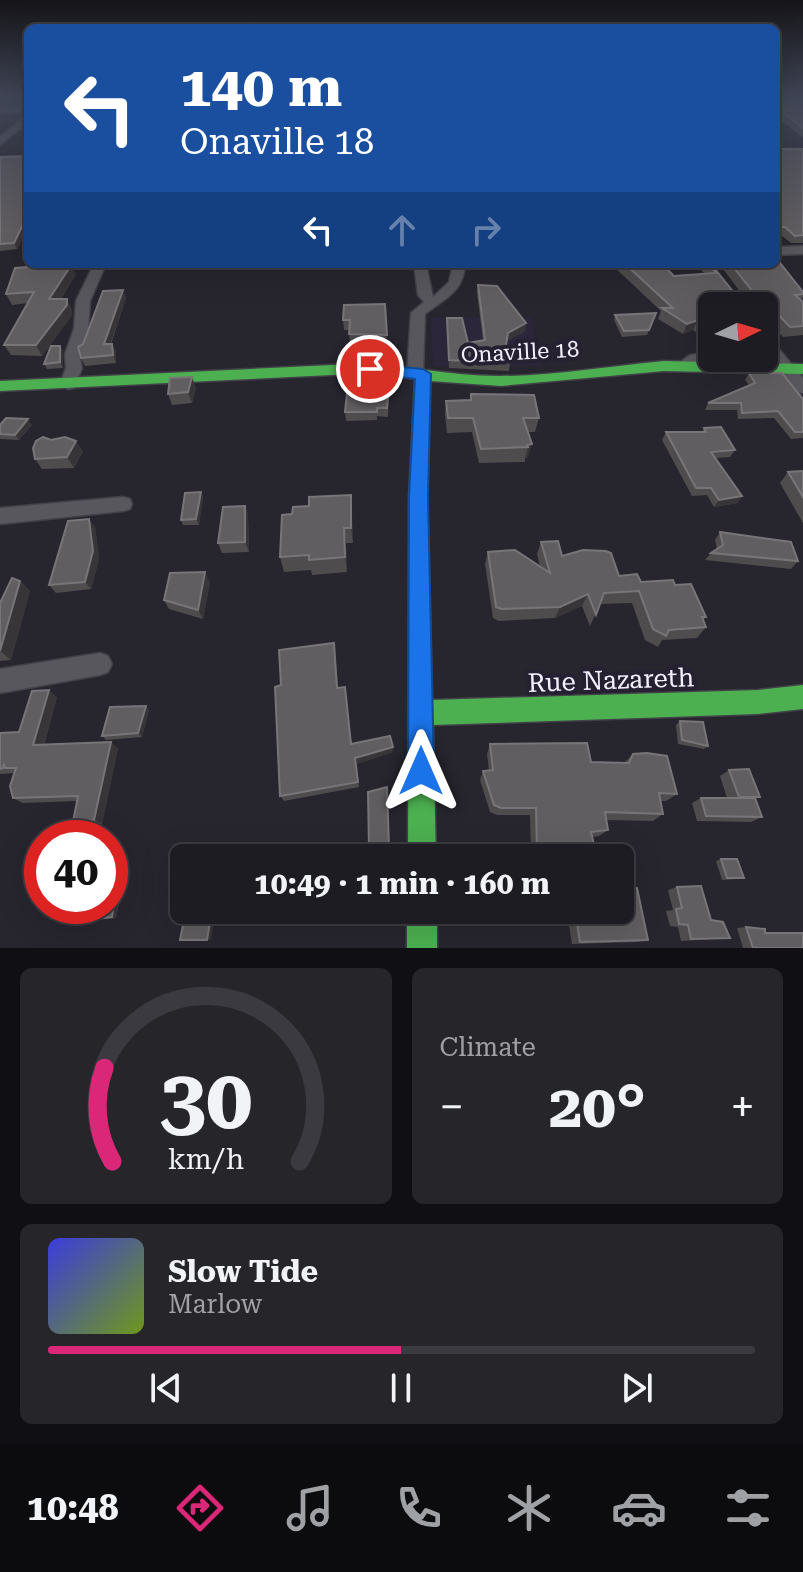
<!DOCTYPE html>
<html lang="en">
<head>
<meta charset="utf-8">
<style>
	:root { --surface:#1d1c22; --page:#25252a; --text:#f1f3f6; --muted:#a0a1a5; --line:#3b3a40; --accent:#db2777 }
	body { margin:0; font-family:"Roboto Serif",serif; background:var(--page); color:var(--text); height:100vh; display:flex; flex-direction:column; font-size:30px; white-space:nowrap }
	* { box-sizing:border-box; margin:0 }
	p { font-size:26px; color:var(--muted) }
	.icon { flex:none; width:44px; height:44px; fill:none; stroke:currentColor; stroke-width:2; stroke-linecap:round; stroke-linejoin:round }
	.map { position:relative; height:948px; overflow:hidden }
	.sheet { display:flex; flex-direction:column; gap:20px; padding:20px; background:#100f13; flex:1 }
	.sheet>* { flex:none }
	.guide { position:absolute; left:24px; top:24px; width:756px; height:244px; border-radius:12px; box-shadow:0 8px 32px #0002,0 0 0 2px var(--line); background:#1a4fa0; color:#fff; overflow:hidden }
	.needle { width:52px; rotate:85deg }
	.buttons { position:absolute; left:698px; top:292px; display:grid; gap:16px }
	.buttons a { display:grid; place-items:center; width:80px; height:80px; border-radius:12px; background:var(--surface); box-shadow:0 8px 32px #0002,0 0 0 2px var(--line); font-size:40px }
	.speed { position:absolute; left:24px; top:820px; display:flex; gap:16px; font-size:40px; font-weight:700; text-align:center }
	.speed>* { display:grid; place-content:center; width:104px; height:104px; border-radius:50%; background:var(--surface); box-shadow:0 8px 32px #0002,0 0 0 2px var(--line); line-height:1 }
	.speed .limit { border:12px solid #d22; background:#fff; color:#111 }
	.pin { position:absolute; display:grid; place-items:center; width:68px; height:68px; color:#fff; margin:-34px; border:4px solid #fff; border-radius:50%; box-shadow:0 2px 8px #0007 }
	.me { position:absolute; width:88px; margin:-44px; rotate:0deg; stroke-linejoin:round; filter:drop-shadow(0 0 6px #0008) }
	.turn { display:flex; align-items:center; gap:28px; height:168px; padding:0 24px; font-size:36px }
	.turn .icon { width:104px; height:104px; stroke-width:2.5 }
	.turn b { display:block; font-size:56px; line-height:68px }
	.lanes { display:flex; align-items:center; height:76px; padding:0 24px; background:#0003; justify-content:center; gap:40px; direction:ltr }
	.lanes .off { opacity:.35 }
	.big { font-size:60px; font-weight:700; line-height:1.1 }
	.sheet .card { flex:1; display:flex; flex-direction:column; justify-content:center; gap:12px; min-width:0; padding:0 28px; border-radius:12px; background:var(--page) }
	.sheet .dial { align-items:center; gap:0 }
	.dial svg { height:208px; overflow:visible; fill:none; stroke:var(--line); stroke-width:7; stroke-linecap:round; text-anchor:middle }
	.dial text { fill:var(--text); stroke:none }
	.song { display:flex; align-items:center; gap:24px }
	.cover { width:96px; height:96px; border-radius:12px; background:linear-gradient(135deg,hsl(240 70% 55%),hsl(80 70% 35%)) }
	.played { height:8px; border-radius:4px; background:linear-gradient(90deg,var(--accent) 50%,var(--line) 50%) }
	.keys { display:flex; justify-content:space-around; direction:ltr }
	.heat { display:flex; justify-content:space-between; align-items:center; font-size:44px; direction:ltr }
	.sheet .tiles { flex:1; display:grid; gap:20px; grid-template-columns:1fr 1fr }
	.card:last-child { grid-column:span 2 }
	.trip { position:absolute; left:170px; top:844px; width:464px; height:80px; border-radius:12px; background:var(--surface); box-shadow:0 8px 32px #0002,0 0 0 2px var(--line); font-weight:700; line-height:80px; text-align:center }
	.tabs { display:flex; height:128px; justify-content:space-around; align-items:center; background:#0c0b0e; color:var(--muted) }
	.tabs .icon { width:56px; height:56px }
	.tabs .active { color:var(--accent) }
	.tabs b { font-size:36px; color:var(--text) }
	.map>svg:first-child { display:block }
	.built { fill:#2c263b }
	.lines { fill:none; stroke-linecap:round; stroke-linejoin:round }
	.street-casing { stroke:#424048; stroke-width:3 }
	.fast-casing { stroke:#424048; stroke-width:3 }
	.street { fill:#58575e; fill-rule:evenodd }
	.fast { fill:#4caf50; fill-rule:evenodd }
	.wall { fill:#4f4c4e }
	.shaded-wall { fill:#383539 }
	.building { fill:#615e61; stroke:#787579; stroke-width:2 }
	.route { fill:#1a73e8; stroke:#114b97; stroke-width:2 }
	.labels { text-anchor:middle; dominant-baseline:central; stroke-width:8; stroke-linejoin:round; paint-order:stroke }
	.street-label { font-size:22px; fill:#f4f1fd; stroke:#262132 }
	.near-street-label { font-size:26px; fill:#f4f1fd; stroke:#262132 }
</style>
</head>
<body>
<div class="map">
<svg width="803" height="948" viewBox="0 0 803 948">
	<rect width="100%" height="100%" fill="#27252e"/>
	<path class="built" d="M431 317 531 318 542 366H433Z"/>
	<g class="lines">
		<g class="street-casing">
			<g id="street">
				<path d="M28 107V111L0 113V109Z"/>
				<path d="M28 114V122L0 145V137Z"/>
				<path d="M803 246V254L776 255V247Z"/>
				<path d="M94 264H106L90 301 88 329 79 354 82 368 74 388 68 389 60 384 66 368 65 354 74 329 76 301Z"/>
				<path d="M414 264H426L433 297 449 282 453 264H465C464 292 444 299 425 314L423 373 415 378 407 373 411 313 424 302 418 295Z"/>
				<path d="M764 336 769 337 803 378V393L797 392 764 350Z"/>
				<path d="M712 352V358H719L717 360 699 362 683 371 675 366 690 355Z"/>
				<path d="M123 497 130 499 132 504 130 509 123 511 0 524V508Z"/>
				<path d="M100 653 108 656 112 664 108 672 100 675 0 693V669Z"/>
			</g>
		</g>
		<g class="fast-casing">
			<g id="fast">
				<path d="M664 361 803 364V374L664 371 501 386 430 381 427 497 432 700 758 690 803 685V709L758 714 433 725 436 858H408L409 497 415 379 387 374H353L0 391V381L353 364C403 364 449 376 499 376 554 376 610 366 664 361Z"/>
				<rect x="407" y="910" width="30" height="38"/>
			</g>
		</g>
		<use href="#street" class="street"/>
		<use href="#fast" class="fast"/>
	</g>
	<g class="wall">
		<path d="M15 98H28V104L17 102Z"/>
		<path d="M776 98H803V138L776 116Z"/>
		<path d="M776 149H803V243H791L781 235H776Z"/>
		<path d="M28 156V227L17 249 0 251V157Z"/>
		<path d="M287 264H341L288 269Z"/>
		<path d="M611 264H662L674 276 705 274 701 270 703 264H711L739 299 745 298 723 269 725 264H776L803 292V297L801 300 803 302V335L783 337 765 318 712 306V340L708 341 693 330 683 334 658 319 661 311Z"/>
		<path d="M76 274 61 299 72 310V315L42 356 11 355 4 345 28 303 12 305 6 294Z"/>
		<path d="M478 285 525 331 507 341 506 345 510 363 509 371 449 368 447 318 468 343 483 340 477 293Z"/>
		<path d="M123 290 126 298 111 344 116 351V363L85 366 81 358 83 344Z"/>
		<path d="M385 304 387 345 350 344 349 330H344L343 320Z"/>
		<path d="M656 313 647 335 622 337 614 320 615 315Z"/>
		<path d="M60 346 63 351V368L47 369 44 364Z"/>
		<path d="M749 373 803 399V438L791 439 774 418 738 419 737 410H705L708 403 749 385 745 380Z"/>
		<path d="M389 385 388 417 377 416V420L346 421 345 412 353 393Z"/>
		<path d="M196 388 192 403 172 405 168 394Z"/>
		<path d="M471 394 539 418 535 432H528V458H525V462L479 463 472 432 447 433 445 415 446 401 470 400Z"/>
		<path d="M0 425H32L19 440 0 439Z"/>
		<path d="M704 428 735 450 730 457 716 458 738 503 714 507 707 495 692 496 662 440 666 432H702Z"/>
		<path d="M51 440 83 451 74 468 42 469 35 459Z"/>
		<path d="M803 471V523L780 483 788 472Z"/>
		<path d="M201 492 203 497 199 525H183L181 520Z"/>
		<path d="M351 495 353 543H346L347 572 312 575 311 570 284 572 280 557 292 514 309 506Z"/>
		<path d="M245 506 248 515 249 552 222 553 218 543Z"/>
		<path d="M95 527 99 559 91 589 56 593 49 585Z"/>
		<path d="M720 532 798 561 791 569 705 560 711 553 717 549 715 540Z"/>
		<path d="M541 542 562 556 619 576 641 582 675 585 706 617 703 620 706 627 697 638 662 640 658 647 645 640 632 603 600 604 590 626 582 606 555 618 499 621 493 618 485 564 488 552 540 567 537 554Z"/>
		<path d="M20 581 30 591 11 660 0 661V603Z"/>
		<path d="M210 582 203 619 169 609 164 600Z"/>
		<path d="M334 643 338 688 352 743 393 752 356 764 359 787 284 801 280 796 281 685Z"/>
		<path d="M57 697 44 745 118 748 102 824 82 826 73 822 77 801 23 803 13 798 14 773 0 774V733L19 732Z"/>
		<path d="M149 710 142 737 106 740 102 736Z"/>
		<path d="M680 721 708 746 704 749 678 744 676 725Z"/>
		<path d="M490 744 591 762 624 763 633 754 677 794 666 801H661L663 814 653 821 606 820 608 830 599 836 592 837 587 854 588 858H536L531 856 530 815H497L490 812 480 780 483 771H489L487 754Z"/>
		<path d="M729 770 760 797 755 799 762 817 751 822 697 821 692 803 701 798H727L720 776Z"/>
		<path d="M387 787 390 853 370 855 369 850Z"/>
		<path d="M721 859 744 878 738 879 722 880 716 861Z"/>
		<path d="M119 873 124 875 116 918 96 920 91 919Z"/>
		<path d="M677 887 711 920 730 938 681 941 678 927 670 926 666 911 673 910 668 890Z"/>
		<path d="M559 910H620L648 940 637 942 572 944 567 914 560 912Z"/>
		<path d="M746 927 765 933 803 948H743L737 928Z"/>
	</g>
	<g class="shaded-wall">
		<path d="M28 214V227L17 249 14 243Z"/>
		<path d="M72 264 76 274 54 310 49 299Z"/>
		<path d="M123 290 126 298 108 351 104 344Z"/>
		<path d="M67 299 72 310V315L42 356 36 345Z"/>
		<path d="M771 307 765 318H764V310Z"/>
		<path d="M698 320 693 330 683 334 687 324Z"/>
		<path d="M526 323 525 331 507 341 508 333Z"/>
		<path d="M112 344 116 351V363L113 355Z"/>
		<path d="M60 346 63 351V368L60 362Z"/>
		<path d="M192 377 196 388 192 403 188 392Z"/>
		<path d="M28 419 32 425 19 440 15 435Z"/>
		<path d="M76 441 83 451 74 468 67 457Z"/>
		<path d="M532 444 528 458H525L528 447 527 445Z"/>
		<path d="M201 492 203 497 199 525 196 519Z"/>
		<path d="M351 495 352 510 353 543 351 528Z"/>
		<path d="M742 496 738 503 714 507 719 500Z"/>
		<path d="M245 506 248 515 249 552 245 542Z"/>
		<path d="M89 519 95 527 99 559 91 589 85 582Z"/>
		<path d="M344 528 346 543 347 572 345 557Z"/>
		<path d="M205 572 210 582 203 619 198 610Z"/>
		<path d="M20 581 30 591 11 660 0 651Z"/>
		<path d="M588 594 582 606 555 618 560 607Z"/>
		<path d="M49 690 57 697 42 751 33 745Z"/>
		<path d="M146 706 149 710 142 737 138 733Z"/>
		<path d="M111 742 118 748 102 824 94 820Z"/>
		<path d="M393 747V752L356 764 359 787 355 758Z"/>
		<path d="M119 873 124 875 116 918 112 917Z"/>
		<path d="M212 910H216L211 940H207Z"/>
	</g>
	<g class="building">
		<path d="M776 98H803V128L776 107V102L780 101Z"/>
		<path d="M776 149H803V235L795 236 785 227H776Z"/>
		<path d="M28 156V214L14 243 0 244V157Z"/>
		<path d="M776 262 780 263 803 292V294L795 295 803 302V326L790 327 771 307 764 310V306H712V330L698 320 687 324 662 308H673L625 264H662L674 276 716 273 709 264H711L739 299 756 296 731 264H776Z"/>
		<path d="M72 264 49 299H67V305L36 345H4L34 292 6 294 15 268Z"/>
		<path d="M478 285 497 286 526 323 508 333 506 345 510 363 449 360 447 318H462L468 343 485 340Z"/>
		<path d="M123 290 104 344H112L113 355 81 358 78 347 83 344 103 291Z"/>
		<path d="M385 304 387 335 349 334 350 320H343L344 305Z"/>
		<path d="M656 313 649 330 624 331 615 315Z"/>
		<path d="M51 346H60V362L44 364Z"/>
		<path d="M749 373H782L803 399V432H795L778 411 742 413 741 403H708L755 383Z"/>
		<path d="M192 377 188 392 168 394 170 378Z"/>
		<path d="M354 384 389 385 387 408H377V412H345L347 393H353Z"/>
		<path d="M471 394 534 395 539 418H523L532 444 527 445 528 447 481 449 473 418H448L446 401 471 400Z"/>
		<path d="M6 418 28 419 15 435 0 434V425Z"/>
		<path d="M721 427 735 450 711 452 742 496 719 500 711 488H696L666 432H706L704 428Z"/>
		<path d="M43 437 51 440 65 437 76 441 67 457 35 459 33 448 36 441Z"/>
		<path d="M803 471V497L788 472Z"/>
		<path d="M201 492 196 519 181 520 185 493Z"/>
		<path d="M351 495V528H344L345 557 309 560V555L280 557 282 515 292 514 293 507 309 506V497Z"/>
		<path d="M245 506V542L218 543 223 507Z"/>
		<path d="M89 519 93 551 85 582 49 585 68 521Z"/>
		<path d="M720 532 791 542 798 561 711 553 723 545Z"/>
		<path d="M558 541 562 556 583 550 606 551 611 553 619 576 637 574 641 582 673 580 675 585 691 584 706 617H702L706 627 669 630 666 636 653 629 639 591 604 593 596 615 588 594 560 607 502 609 496 607 488 552 515 550 550 573 541 542Z"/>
		<path d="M205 572 198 610 164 600 170 573Z"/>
		<path d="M12 578 20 581 0 651V603Z"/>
		<path d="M334 643 337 688 345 687 351 744 390 736 393 747 355 758 358 782 280 796 275 687 281 685 279 650Z"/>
		<path d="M49 690 33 745 111 742 94 820 73 822 78 796 13 798 10 786 16 768H5L4 765 3 768 0 769V733L19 732 32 691Z"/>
		<path d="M146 706 138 733 102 736 110 707Z"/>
		<path d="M680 721 703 722 708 746 682 740Z"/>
		<path d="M587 743 591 762 629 763 633 754 647 753 667 756 677 794 659 793 663 814 605 812 608 830 591 832 595 849 587 854 588 858H559L537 851 536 808H501L494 805 483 771 493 770 490 744Z"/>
		<path d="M749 769 760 797H739L729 770Z"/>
		<path d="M387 787 389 849 369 850 368 792Z"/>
		<path d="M701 798H755L762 817 706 816Z"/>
		<path d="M721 859H737L744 878H727Z"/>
		<path d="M182 865H184V885L177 884Z"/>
		<path d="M119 873 112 917 91 919 94 906H110V874Z"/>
		<path d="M701 886 711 920 723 922 730 938 691 939 688 925 679 924 676 909 682 908 677 887Z"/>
		<path d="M637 888 648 940 580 942 575 911 572 910H620V889Z"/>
		<path d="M186 910H212L207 940H180Z"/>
		<path d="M746 927 765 929V933H803V948H753Z"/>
	</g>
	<linearGradient id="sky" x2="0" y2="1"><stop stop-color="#151419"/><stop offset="0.43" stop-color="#414657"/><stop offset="1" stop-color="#414657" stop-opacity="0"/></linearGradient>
	<rect width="803" height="230" fill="url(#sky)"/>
	<path class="route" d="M370 364 423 369 431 374 428 497 434 771 430 781 421 785 412 781 408 771 409 497 415 379 365 372V366Z"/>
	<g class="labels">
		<g class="street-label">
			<text transform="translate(520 352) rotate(-3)">Onaville 18</text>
		</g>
		<g class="near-street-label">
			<text transform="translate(611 680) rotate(-2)">Rue Nazareth</text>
		</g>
	</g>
</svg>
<div class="buttons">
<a><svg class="needle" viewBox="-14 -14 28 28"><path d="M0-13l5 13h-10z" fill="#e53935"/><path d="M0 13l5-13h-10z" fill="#a0a1a5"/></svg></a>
</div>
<div class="speed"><div class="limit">40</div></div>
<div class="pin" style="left:370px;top:369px;background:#d93025"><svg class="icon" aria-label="arrive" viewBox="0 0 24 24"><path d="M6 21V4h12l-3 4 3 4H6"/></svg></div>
<svg class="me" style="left:421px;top:771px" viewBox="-20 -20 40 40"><path d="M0-17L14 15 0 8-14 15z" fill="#1a73e8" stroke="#fff" stroke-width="4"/></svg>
<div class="trip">10:49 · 1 min · 160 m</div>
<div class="guide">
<div class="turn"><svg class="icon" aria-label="left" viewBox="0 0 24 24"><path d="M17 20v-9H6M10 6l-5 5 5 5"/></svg><div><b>140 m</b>Onaville 18</div></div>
<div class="lanes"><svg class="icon" aria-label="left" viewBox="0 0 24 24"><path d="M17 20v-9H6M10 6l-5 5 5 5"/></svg><svg class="icon off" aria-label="ahead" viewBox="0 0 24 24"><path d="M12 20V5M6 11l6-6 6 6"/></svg><svg class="icon off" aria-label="right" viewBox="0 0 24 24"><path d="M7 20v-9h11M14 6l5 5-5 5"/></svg></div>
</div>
</div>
<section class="sheet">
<div class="tiles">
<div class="card dial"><svg viewBox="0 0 100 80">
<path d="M14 69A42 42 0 1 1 86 69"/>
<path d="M14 69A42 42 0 0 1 11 33" stroke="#db2777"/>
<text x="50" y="56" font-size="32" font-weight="700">30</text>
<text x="50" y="72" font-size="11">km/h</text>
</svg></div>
<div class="card"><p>Climate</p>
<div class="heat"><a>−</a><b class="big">20°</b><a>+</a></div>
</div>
<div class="card">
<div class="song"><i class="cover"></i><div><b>Slow Tide</b><p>Marlow</p></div></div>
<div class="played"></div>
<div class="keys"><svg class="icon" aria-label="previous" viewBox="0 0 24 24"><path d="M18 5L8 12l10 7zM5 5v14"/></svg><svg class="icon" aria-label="pause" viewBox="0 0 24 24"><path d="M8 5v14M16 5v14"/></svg><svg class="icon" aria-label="next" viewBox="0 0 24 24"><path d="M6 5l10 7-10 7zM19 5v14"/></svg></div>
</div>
</div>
</section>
<nav class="tabs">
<b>10:48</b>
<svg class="icon active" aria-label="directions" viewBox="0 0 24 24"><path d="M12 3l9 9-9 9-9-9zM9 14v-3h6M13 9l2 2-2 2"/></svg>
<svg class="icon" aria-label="music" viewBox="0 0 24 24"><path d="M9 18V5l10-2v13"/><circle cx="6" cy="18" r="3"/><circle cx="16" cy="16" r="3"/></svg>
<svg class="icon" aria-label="phone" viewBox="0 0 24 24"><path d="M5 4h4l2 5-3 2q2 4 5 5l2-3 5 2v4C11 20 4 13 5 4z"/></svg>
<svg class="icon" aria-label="climate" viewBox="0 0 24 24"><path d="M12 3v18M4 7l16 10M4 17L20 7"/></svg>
<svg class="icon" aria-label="car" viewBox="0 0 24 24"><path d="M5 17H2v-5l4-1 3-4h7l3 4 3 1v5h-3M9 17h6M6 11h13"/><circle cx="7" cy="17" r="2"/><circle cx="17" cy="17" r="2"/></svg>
<svg class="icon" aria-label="filters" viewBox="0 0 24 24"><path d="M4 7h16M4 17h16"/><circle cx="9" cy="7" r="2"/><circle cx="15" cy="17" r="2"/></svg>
</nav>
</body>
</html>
